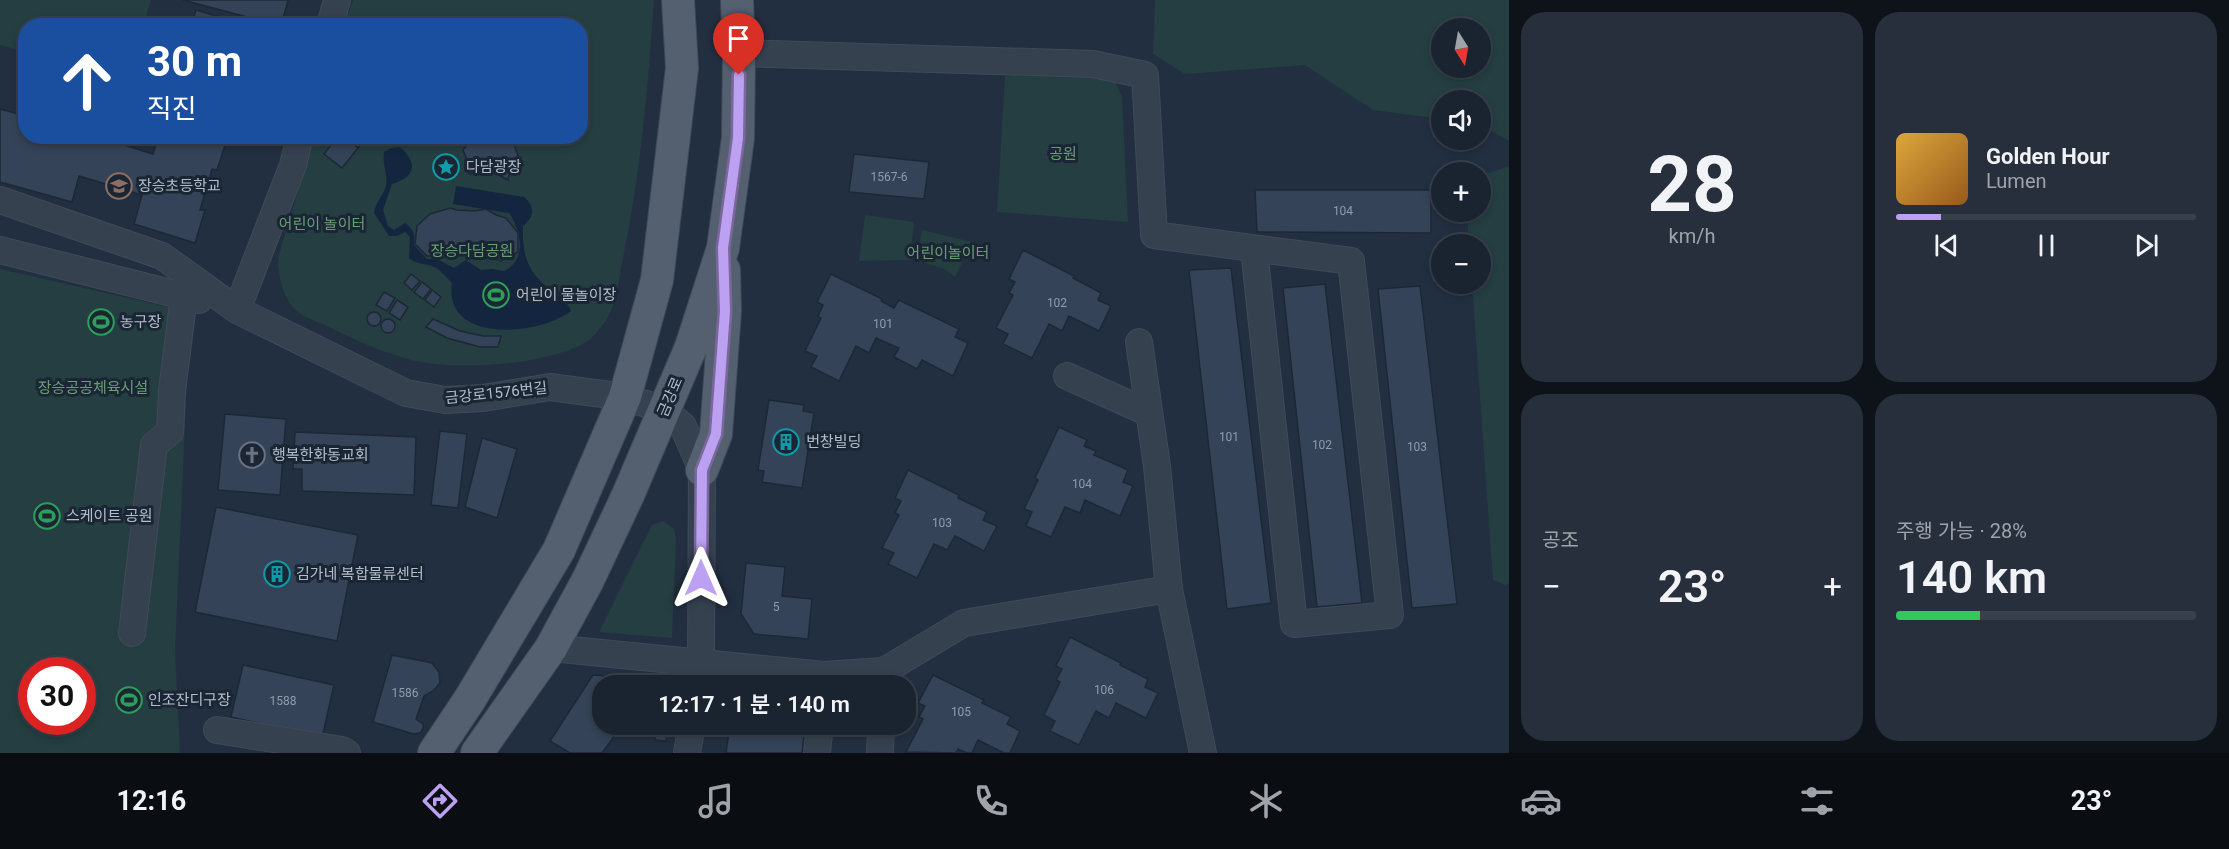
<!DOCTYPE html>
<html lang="ko">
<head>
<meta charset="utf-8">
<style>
	:root { --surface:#1a2330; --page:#272f3c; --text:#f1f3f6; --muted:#9fa4ab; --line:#38404c; --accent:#bca0f2 }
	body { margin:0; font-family:Roboto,"Noto Sans KR",sans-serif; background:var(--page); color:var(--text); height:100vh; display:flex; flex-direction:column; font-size:22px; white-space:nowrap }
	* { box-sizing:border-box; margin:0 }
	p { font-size:20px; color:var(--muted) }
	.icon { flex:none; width:33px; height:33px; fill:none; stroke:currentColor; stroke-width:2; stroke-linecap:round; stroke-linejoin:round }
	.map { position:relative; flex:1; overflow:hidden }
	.side { display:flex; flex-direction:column; gap:12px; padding:12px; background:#0e131a; width:720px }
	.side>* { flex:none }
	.top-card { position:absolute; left:18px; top:18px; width:570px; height:126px; border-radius:24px; box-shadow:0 3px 9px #0003,0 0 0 2px var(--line); background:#1a4fa0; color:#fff; overflow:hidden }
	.needle { width:39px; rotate:169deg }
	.tools { position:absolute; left:1431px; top:18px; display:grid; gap:12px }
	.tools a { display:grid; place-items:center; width:60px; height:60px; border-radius:50%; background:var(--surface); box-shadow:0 3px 9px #0003,0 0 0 2px var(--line); font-size:30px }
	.speed { position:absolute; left:18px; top:657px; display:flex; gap:12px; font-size:30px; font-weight:700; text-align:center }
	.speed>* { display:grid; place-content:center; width:78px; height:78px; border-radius:50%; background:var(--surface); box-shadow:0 3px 9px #0003,0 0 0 2px var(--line); line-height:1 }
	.speed .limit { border:9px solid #d22; background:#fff; color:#111 }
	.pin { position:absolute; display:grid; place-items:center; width:51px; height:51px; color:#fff; margin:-62px -26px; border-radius:50% 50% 50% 0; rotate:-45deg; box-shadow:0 0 6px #0007 }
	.pin .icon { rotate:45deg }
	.me { position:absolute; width:66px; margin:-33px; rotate:0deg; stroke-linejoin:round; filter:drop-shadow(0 0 4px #0008) }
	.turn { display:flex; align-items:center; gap:21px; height:126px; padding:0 30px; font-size:27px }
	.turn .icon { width:78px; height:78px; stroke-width:2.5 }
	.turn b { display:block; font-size:42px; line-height:51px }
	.big { font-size:45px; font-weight:600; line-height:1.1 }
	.side .card { flex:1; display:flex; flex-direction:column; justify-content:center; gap:9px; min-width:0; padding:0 21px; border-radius:24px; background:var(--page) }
	.side .dial { align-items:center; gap:0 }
	.dial b { font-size:78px; line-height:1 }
	.song { display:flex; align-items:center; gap:18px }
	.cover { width:72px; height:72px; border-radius:9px; background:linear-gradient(135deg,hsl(40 70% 55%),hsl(30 70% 35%)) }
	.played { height:6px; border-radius:3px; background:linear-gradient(90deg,var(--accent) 15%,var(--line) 15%) }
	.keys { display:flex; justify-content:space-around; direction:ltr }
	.heat { display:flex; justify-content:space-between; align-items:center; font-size:33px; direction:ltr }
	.charge { height:9px; border-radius:4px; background:linear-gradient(90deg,#34c759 28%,var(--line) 0) }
	.side .tiles { flex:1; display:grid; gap:12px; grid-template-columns:repeat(2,1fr) }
	.trip { position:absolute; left:592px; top:675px; width:324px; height:60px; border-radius:24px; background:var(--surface); box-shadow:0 3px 9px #0003,0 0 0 2px var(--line); font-weight:600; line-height:60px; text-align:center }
	.menu { display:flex; height:96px; justify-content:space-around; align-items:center; background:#0a0e13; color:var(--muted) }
	.menu .icon { width:42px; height:42px }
	.menu .current { color:var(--accent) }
	.menu b { font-size:27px; color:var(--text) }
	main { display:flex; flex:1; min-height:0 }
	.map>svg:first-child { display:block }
	.green { fill:#243e41; fill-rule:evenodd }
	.water { fill:#14263f }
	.building { fill:#344357; stroke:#1d2837; stroke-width:1.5 }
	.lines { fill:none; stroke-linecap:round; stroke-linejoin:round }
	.minor-casing { stroke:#3f4a59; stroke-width:28 }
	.major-casing { stroke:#3f4a59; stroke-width:34 }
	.minor { stroke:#364150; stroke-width:26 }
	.major { stroke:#546070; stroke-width:32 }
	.route-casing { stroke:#7a689d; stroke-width:15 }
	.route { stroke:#bca0f2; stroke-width:10 }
	.labels { text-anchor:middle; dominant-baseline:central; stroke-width:6; stroke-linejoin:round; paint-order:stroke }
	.number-label { font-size:12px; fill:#909cac }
	.park-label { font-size:15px; fill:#679e74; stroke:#1b2635 }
	.poi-label { font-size:15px; fill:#b2bccb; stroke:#1b2635; text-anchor:start }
	.street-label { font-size:15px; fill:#b2bccb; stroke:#1b2635 }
</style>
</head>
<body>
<main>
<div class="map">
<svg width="1509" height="753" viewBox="0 0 1509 753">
	<rect width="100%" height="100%" fill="#222f40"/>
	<g class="green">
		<path d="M0 0H151L143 25 26 26 25 52 0 45Z"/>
		<path d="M353 0H654C648 87 641 172 623 258 619 278 617 306 604 323 600 328 595 336 589 340 550 366 456 371 411 360 382 352 354 340 327 326 318 322 306 318 298 312 283 300 278 276 278 258L314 137 580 136V26L345 25Z"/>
		<path d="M1155 0H1509V141L1481 125 1480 100H1442L1441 119 1373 110 1305 65 1185 74 1153 54ZM1442 28H1480V68H1442Z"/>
		<path d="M1080 74 1114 79 1122 97 1128 222 997 212 1005 76Z"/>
		<path d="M1509 166V583L1505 585 1493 580 1472 284H1480V244H1469L1467 212H1480L1481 176Z"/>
		<path d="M865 215 914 222 910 260 859 261Z"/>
		<path d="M922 230 972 242 955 277 944 269 916 260Z"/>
		<path d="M0 269 190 312 175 650 180 753H0ZM32 670H82V722H32Z"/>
		<path d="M663 521 674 529 676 539 672 638 599 632 652 525Z"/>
	</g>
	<path class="water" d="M400 147C418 163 416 177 392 184L383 210 388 226 394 230 405 223C414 229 415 235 414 245L427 259H437L454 268 466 260 481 270 492 269 504 271C528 259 521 231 509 213L453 204 456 186 524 197C536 207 534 217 523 226 522 257 528 273 552 291 561 298 567 301 571 311 539 336 443 344 452 283 446 277 440 269 432 266 423 263 418 265 409 258L410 237 405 232 397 236H389L374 213C376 201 383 196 386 186 388 174 382 165 384 152L391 148Z"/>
	<g class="building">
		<path d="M183 0H288L281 26Z"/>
		<path d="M196 10 233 21 232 26H191Z"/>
		<path d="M0 109 26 116V136H95L153 154 158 136H219L227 139 217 170 212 169 200 210H205L195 243 134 224 142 195 79 176 72 202 0 182Z"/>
		<path d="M338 136H344L358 148 342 168 324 154Z"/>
		<path d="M344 136H367L358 148Z"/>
		<path d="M473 136H515V147L519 158 510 167 508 180 492 171 469 174 467 160 463 150Z"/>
		<path d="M854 154 929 162 924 199 849 192Z"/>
		<path d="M1255 190H1431V233L1257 232Z"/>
		<path d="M450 208 457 210 475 211 486 209 496 215 506 218 518 233V252L501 261 493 258H483L466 247 451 256H427L415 244 417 226 430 214Z"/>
		<path d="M1023 250 1074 276 1073 278 1101 293 1098 300 1111 306 1099 331 1069 316 1062 331 1049 324 1032 358 1003 344 1008 334 996 328 1013 295 1009 293 1015 282 1009 279Z"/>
		<path d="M1231 268 1271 603 1227 609 1189 270Z"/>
		<path d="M411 274 420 281 412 290 404 283Z"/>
		<path d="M831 274 882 299 881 301 894 308 899 300 959 329 955 337 968 343 953 376 922 360 917 369 894 357 899 348 876 338 869 353 856 346 839 381 811 367 817 356 805 351 821 318 818 316 823 305 817 302Z"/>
		<path d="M422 282 431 289 423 299 414 292Z"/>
		<path d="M1325 284 1362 603 1317 607 1283 288Z"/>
		<path d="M1420 286 1457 604 1412 608 1378 289Z"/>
		<path d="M432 290 441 297 434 307 425 300Z"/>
		<path d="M384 292 395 298 387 311 376 305Z"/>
		<path d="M397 300 408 307 400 320 389 313Z"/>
		<circle cx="374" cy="319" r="7"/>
		<path d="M433 319 460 331 483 336H501L498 347H480L447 338 426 327Z"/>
		<circle cx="388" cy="326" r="7"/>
		<path d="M769 400 804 405 803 411 814 413 802 488 762 482 764 471 758 470Z"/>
		<path d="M225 414 286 419 280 495 218 490Z"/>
		<path d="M1059 427 1087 440 1084 446 1096 451 1094 455 1128 470 1123 482 1133 486 1120 516 1085 500 1080 513 1065 507 1051 537 1026 526 1032 512 1024 509 1038 480 1035 478Z"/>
		<path d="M440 431 467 434 458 508 431 505Z"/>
		<path d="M295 432 416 437 414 495 302 491V469H293Z"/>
		<path d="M482 438 517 449 497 518 465 507Z"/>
		<path d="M908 470 959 495 958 498 987 512 983 520 997 526 984 551 955 536 947 550 934 544 917 578 888 564 894 553 882 548 899 515 895 513 901 501 895 498Z"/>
		<path d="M216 507 358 535 337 641 195 612Z"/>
		<path d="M746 563 785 567 782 596 812 599 808 639 754 634 741 614Z"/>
		<path d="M1070 637 1121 663 1120 665 1148 679 1145 687 1158 693 1146 718 1116 703 1109 718 1096 711 1079 745 1050 731 1055 721 1044 715 1060 682 1056 680 1062 669 1056 666Z"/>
		<path d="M392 655 432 663 439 672 440 683 433 691 424 696 416 719 423 724V729L420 733 414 734 373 722Z"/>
		<path d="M243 665 334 685 322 738 231 717Z"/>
		<path d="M593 675 654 680 653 686H603V724H668L666 741 655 740V735L618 731 602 753H570L550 741Z"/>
		<path d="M933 675 984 700 982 703 1011 717 1007 724 1020 731 1010 753H1004L978 740 972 753H967L958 749 956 753 906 752 923 719 919 717 925 706 918 703Z"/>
		<path d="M730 724H805L802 753H726Z"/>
	</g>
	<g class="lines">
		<g class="minor-casing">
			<g id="minor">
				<path d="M330 26 337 0"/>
				<path d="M739 53 1093 64 1145 75 1154 235 1351 261 1390 615 1294 624 1254 249"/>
				<path d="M300 136 293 165 237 310 406 393 445 400 483 398 550 387 625 397 664 410 683 426 702 470 701 664 698 686"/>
				<path d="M0 200 162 256 237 310"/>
				<path d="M0 250 199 300"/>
				<path d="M1139 342 1157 466 1169 589 1203 753"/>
				<path d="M1067 376 1149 413"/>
				<path d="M132 633 154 445 170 432 172 391 184 296"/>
				<path d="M551 648 824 675 884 671 964 623 1169 589"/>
				<path d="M217 730 342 750 347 753"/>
				<path d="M687 753 692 724"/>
				<path d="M817 753 820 724"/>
				<path d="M880 753 881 724"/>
			</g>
		</g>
		<g class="major-casing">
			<g id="major">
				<path d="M702 470 716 434 725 311 724 270"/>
				<path d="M434 753 470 699 559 550 625 397 657 280 682 68 678 0"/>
				<path d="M477 753 551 648 588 580 628 495 691 347 723 248 738 138 739 53 737 0"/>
			</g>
		</g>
		<use href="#minor" class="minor"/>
		<use href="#major" class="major"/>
	</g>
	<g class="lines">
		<g class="route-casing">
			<path id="route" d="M701 578 702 470 716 434 725 311 723 248 738 138 739 75"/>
		</g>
		<use href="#route" class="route"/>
	</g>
	<defs>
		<g id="sight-ring" transform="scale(1.35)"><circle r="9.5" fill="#1b2635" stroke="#0f9aa8" stroke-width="1.5"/><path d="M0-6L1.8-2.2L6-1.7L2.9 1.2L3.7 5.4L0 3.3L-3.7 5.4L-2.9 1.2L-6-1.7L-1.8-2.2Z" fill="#0f9aa8"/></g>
		<g id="school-ring" transform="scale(1.35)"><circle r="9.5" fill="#1b2635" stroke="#8d6e63" stroke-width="1.5"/><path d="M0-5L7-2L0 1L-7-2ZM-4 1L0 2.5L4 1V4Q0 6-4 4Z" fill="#8d6e63"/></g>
		<g id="stadium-ring" transform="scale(1.35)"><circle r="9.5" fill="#1b2635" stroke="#2e9e5b" stroke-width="1.5"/><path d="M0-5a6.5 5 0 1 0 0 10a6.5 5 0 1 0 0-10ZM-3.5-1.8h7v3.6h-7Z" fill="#2e9e5b"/></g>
		<g id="building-ring" transform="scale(1.35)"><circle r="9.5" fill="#1b2635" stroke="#0f9aa8" stroke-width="1.5"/><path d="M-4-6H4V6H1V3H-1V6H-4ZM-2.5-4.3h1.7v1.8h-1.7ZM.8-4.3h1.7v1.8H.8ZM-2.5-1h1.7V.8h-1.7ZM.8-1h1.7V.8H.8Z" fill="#0f9aa8"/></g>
		<g id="church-ring" transform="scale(1.35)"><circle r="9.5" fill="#1b2635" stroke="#6b7280" stroke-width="1.5"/><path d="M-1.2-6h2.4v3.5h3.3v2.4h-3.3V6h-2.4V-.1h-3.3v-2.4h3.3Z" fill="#6b7280"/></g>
	</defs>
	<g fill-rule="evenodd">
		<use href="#sight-ring" x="446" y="167"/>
		<use href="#school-ring" x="119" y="186"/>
		<use href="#stadium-ring" x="496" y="295"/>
		<use href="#stadium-ring" x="101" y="322"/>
		<use href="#building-ring" x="786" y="442"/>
		<use href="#church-ring" x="252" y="455"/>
		<use href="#stadium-ring" x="47" y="516"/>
		<use href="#building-ring" x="277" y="574"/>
		<use href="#stadium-ring" x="129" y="700"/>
	</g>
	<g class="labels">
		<g class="number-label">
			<text x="889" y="177">1567-6</text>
			<text x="1343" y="211">104</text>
			<text x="1057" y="303">102</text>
			<text x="883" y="324">101</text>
			<text x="1229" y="437">101</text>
			<text x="1322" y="445">102</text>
			<text x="1417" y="447">103</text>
			<text x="1082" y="484">104</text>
			<text x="942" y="523">103</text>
			<text x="776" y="607">5</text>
			<text x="1104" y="690">106</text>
			<text x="405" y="693">1586</text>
			<text x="283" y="701">1588</text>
			<text x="961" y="712">105</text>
		</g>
		<g class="park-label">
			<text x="1063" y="154">공원</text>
			<text x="322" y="224">어린이 놀이터</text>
			<text x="472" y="251">장승다담공원</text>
			<text x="948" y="253">어린이놀이터</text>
			<text x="93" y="388">장승공공체육시설</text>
		</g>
		<g class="poi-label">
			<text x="466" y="167">다담광장</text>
			<text x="138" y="186">장승초등학교</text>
			<text x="516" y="295">어린이 물놀이장</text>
			<text x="120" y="322">농구장</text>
			<text x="806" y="442">번창빌딩</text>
			<text x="272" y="455">행복한화동교회</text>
			<text x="66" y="516">스케이트 공원</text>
			<text x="296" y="574">김가네 복합물류센터</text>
			<text x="148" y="700">인조잔디구장</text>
		</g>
		<g class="street-label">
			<text transform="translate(496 393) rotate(-6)">금강로1576번길</text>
			<text transform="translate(670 397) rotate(-67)">금강로</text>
		</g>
	</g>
</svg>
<div class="tools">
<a><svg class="needle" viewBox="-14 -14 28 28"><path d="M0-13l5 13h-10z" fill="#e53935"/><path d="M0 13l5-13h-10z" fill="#9fa4ab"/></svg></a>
<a><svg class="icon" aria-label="sound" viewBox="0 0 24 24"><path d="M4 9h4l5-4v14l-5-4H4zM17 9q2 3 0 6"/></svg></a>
<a>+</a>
<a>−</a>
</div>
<div class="speed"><div class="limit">30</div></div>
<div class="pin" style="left:739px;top:75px;background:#d93025"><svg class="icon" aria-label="arrive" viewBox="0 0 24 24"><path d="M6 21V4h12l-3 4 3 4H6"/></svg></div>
<svg class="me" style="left:701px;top:578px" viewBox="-20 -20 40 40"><path d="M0-17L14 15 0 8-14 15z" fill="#bca0f2" stroke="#fff" stroke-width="4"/></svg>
<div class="trip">12:17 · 1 분 · 140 m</div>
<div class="top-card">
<div class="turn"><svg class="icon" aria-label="ahead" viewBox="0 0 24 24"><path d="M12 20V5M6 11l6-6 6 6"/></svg><div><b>30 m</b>직진</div></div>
</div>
</div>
<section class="side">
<div class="tiles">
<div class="card dial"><b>28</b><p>km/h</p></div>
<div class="card">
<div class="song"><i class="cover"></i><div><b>Golden Hour</b><p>Lumen</p></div></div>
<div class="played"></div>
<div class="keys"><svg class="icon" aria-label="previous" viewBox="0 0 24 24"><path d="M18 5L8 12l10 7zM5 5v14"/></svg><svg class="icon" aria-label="pause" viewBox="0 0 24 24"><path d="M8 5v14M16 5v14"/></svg><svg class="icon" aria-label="next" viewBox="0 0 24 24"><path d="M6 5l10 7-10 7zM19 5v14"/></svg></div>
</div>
<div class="card"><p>공조</p>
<div class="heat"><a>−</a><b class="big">23°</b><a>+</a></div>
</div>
<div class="card"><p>주행 가능 · 28%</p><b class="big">140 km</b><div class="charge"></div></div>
</div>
</section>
</main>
<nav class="menu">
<b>12:16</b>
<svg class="icon current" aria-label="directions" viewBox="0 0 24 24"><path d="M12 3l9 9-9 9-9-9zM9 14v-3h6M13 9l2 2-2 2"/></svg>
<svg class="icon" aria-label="music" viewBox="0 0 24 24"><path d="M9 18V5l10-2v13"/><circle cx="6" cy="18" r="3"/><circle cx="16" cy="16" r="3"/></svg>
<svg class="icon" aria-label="phone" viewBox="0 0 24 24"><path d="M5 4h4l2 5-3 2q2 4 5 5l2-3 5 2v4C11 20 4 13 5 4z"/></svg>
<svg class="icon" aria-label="climate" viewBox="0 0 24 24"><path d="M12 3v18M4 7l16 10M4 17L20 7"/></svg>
<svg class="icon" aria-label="car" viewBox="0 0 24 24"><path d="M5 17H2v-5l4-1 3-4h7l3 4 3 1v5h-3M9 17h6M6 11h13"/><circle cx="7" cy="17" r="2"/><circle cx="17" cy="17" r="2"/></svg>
<svg class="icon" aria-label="filters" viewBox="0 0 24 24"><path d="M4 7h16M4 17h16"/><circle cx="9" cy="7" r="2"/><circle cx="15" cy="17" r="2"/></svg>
<b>23°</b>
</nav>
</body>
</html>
